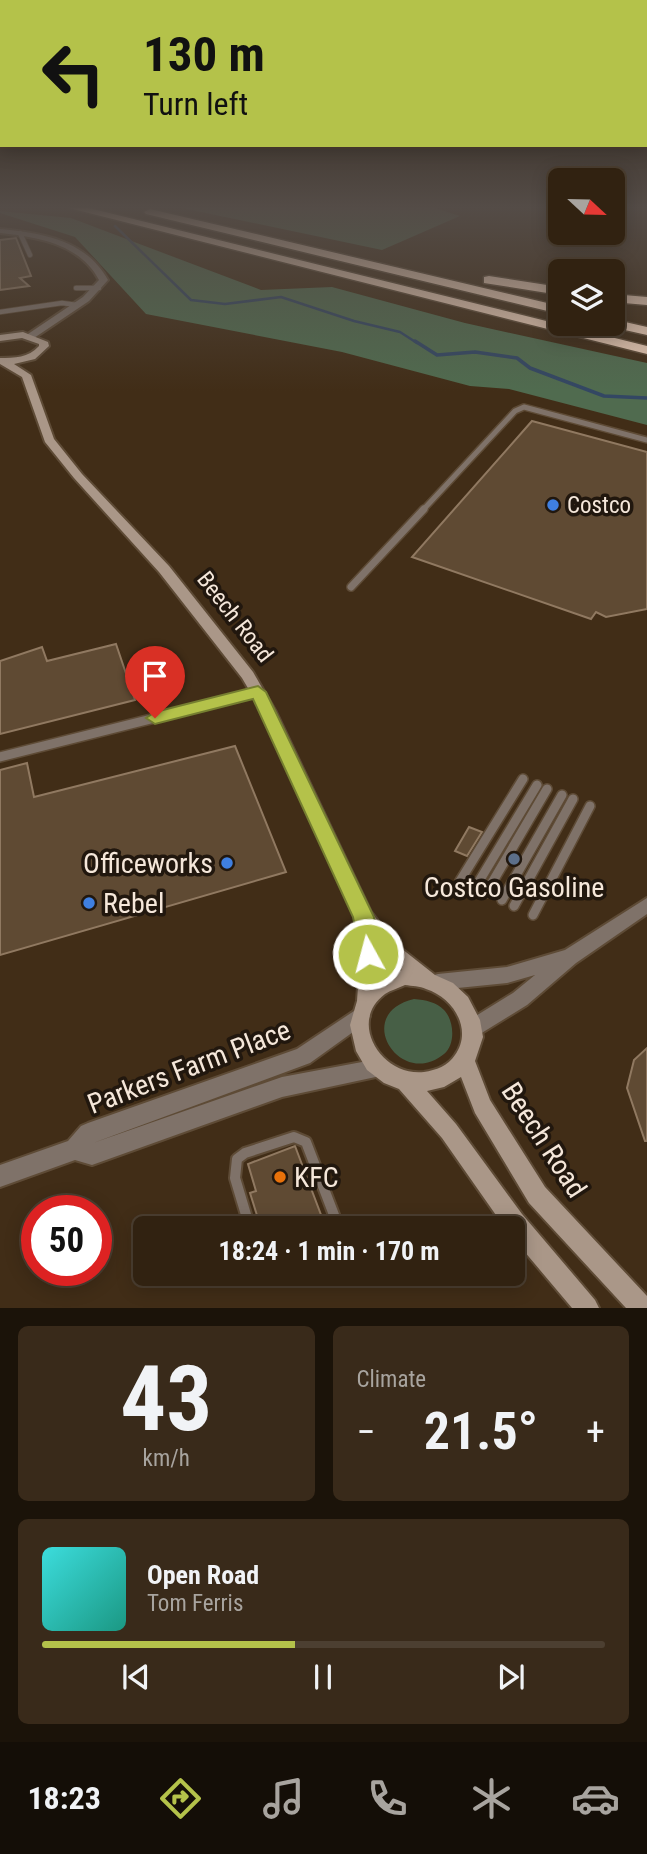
<!DOCTYPE html>
<html lang="en">
<head>
<meta charset="utf-8">
<style>
	:root { --surface:#312211; --page:#392a1a; --text:#f1f3f6; --muted:#a8a49f; --line:#4c3f31; --accent:#b4c24a }
	body { margin:0; font-family:"Roboto Condensed",sans-serif; background:var(--page); color:var(--text); height:100vh; display:flex; flex-direction:column; font-size:26px; white-space:nowrap }
	* { box-sizing:border-box; margin:0 }
	p { font-size:23px; color:var(--muted) }
	.icon { flex:none; width:38px; height:38px; fill:none; stroke:currentColor; stroke-width:2; stroke-linecap:round; stroke-linejoin:round }
	.map { position:relative; height:1308px; overflow:hidden }
	.drawer { display:flex; flex-direction:column; gap:18px; padding:18px; background:#1b1309; flex:1 }
	.drawer>* { flex:none }
	.guide { position:absolute; left:0px; top:0px; width:648px; height:147px; box-shadow:0 4px 18px #0003,0 0 0 2px var(--line); background:#b4c24a; color:#111; overflow:hidden }
	.needle { width:46px; rotate:112deg }
	.buttons { position:absolute; left:548px; top:168px; display:grid; gap:14px }
	.buttons a { display:grid; place-items:center; width:77px; height:77px; border-radius:10px; background:var(--surface); box-shadow:0 4px 18px #0003,0 0 0 2px var(--line); font-size:35px }
	.speed { position:absolute; left:21px; top:1195px; display:flex; gap:14px; font-size:35px; font-weight:700; text-align:center }
	.speed>* { display:grid; place-content:center; width:91px; height:91px; border-radius:50%; background:var(--surface); box-shadow:0 4px 18px #0003,0 0 0 2px var(--line); line-height:1 }
	.speed .limit { border:10px solid #d22; background:#fff; color:#111 }
	.pin { position:absolute; display:grid; place-items:center; width:60px; height:60px; color:#fff; margin:-72px -30px; border-radius:50% 50% 50% 0; rotate:-45deg; box-shadow:0 0 7px #0007 }
	.pin .icon { rotate:45deg }
	.me { position:absolute; width:77px; margin:-38px; rotate:353deg; stroke-linejoin:round; filter:drop-shadow(0 0 5px #0008) }
	.turn { display:flex; align-items:center; gap:24px; height:147px; padding:0 28px; font-size:32px }
	.turn .icon { width:91px; height:91px; stroke-width:2.5 }
	.turn b { display:block; font-size:49px; line-height:60px }
	.big { font-size:52px; font-weight:700; line-height:1.1 }
	.drawer .card { flex:1; display:flex; flex-direction:column; justify-content:center; gap:10px; min-width:0; padding:0 24px; border-radius:10px; background:var(--page) }
	.drawer .dial { align-items:center; gap:0 }
	.dial b { font-size:91px; line-height:1 }
	.song { display:flex; align-items:center; gap:21px }
	.cover { width:84px; height:84px; border-radius:10px; background:linear-gradient(135deg,hsl(180 70% 55%),hsl(170 70% 35%)) }
	.played { height:7px; border-radius:4px; background:linear-gradient(90deg,var(--accent) 45%,var(--line) 45%) }
	.keys { display:flex; justify-content:space-around; direction:ltr }
	.heat { display:flex; justify-content:space-between; align-items:center; font-size:38px; direction:ltr }
	.drawer .tiles { flex:1; display:grid; gap:18px; grid-template-columns:1fr 1fr }
	.card:last-child { grid-column:span 2 }
	.trip { position:absolute; left:133px; top:1216px; width:392px; height:70px; border-radius:10px; background:var(--surface); box-shadow:0 4px 18px #0003,0 0 0 2px var(--line); font-weight:700; line-height:70px; text-align:center }
	.dock { display:flex; height:112px; justify-content:space-around; align-items:center; background:#140e07; color:var(--muted) }
	.dock .icon { width:49px; height:49px }
	.dock .current { color:var(--accent) }
	.dock b { font-size:32px; color:var(--text) }
	.map>svg:first-child { display:block }
	.green { fill:#475f46 }
	.forest { fill:#506b4f }
	.lines { fill:none; stroke-linecap:round; stroke-linejoin:round }
	.stream-far1 { stroke:#334763; stroke-width:2.5 }
	.stream { stroke:#334763; stroke-width:3.5 }
	.building { fill:#5f4a33; stroke:#907961; stroke-width:2 }
	.lane-far4-casing { stroke:#5e4b36; stroke-width:6 }
	.lane-far3-casing { stroke:#5e4b36; stroke-width:8 }
	.lane-far2-casing { stroke:#5e4b36; stroke-width:10 }
	.lane-far1-casing { stroke:#5e4b36; stroke-width:12 }
	.lane-casing { stroke:#5e4b36; stroke-width:14 }
	.street-casing { stroke:#5e4b36; stroke-width:4 }
	.secondary-casing { stroke:#5e4b36; stroke-width:4 }
	.highway-casing { stroke:#5e4b36; stroke-width:3 }
	.lane-far4 { stroke:#7f7269; stroke-width:4.5 }
	.lane-far3 { stroke:#7f7269; stroke-width:5 }
	.lane-far2 { stroke:#7f7269; stroke-width:7 }
	.lane-far1 { stroke:#7f7269; stroke-width:9 }
	.lane { stroke:#7f7269; stroke-width:10 }
	.street { fill:#7f7269; fill-rule:evenodd }
	.secondary { fill:#aa9788; fill-rule:evenodd }
	.highway { fill:#eaccb6; fill-rule:evenodd }
	.route { fill:#b4c24a; stroke:#757e30; stroke-width:2 }
	.shop-dot { fill:#3f7fe0; stroke:#21170e; stroke-width:2.5 }
	.service-dot { fill:#5c6f8a; stroke:#21170e; stroke-width:2.5 }
	.food-dot { fill:#e8710a; stroke:#21170e; stroke-width:2.5 }
	.labels { text-anchor:middle; dominant-baseline:central; stroke-width:7; stroke-linejoin:round; paint-order:stroke }
	.poi-label { font-size:23px; fill:#f5e7da; stroke:#21170e; text-anchor:start }
	.street-label { font-size:23px; fill:#f5e7da; stroke:#21170e }
	.near-poi-label { font-size:28px; fill:#f5e7da; stroke:#21170e; text-anchor:start }
	.near-street-label { font-size:28px; fill:#f5e7da; stroke:#21170e }
</style>
</head>
<body>
<div class="map">
<svg width="647" height="1308" viewBox="0 0 647 1308">
	<rect width="100%" height="100%" fill="#412d17"/>
	<path class="green" d="M414 999C426 1000 436 1002 444 1010 454 1020 456 1044 444 1054 401 1090 351 1014 414 999Z"/>
	<g class="forest">
		<path d="M182 208H435L460 216 382 250Z"/>
		<path d="M0 211 71 218 261 290 332 287 465 323 647 363V425L509 389 470 386 342 352 146 314 75 237 0 213Z"/>
	</g>
	<g class="lines">
		<path class="stream-far1" d="M115 226 191 300 225 304 281 297 354 321 400 332 417 343"/>
		<path class="stream" d="M415 341 437 355 475 352 517 358 530 368 604 396 647 398"/>
	</g>
	<g class="building">
		<path d="M16 238 31 276 20 278 29 286 0 290V240Z"/>
		<path d="M532 421 647 452V609L606 617 596 612 591 619 412 557Z"/>
		<path d="M116 644 135 700 0 734V661L42 647 47 661Z"/>
		<path d="M235 746 286 872 0 955V770L27 763 34 797Z"/>
		<path d="M469 827 482 832 467 856 455 851Z"/>
		<path d="M647 1048V1141H645L627 1088 634 1060Z"/>
		<path d="M295 1146 326 1228H261L250 1193 256 1191 248 1164Z"/>
	</g>
	<g class="lines">
		<g class="lane-far4-casing">
			<g id="lane-far4">
				<path d="M20 233 30 255"/>
				<path d="M76 288H99"/>
				<path d="M0 312 62 303 77 305"/>
			</g>
		</g>
		<g class="lane-far3-casing">
			<path id="lane-far3" d="M423 510 515 411 524 407 647 440"/>
		</g>
		<g class="lane-far2-casing">
			<g id="lane-far2">
				<path d="M351 587 424 509"/>
				<path d="M148 720 257 692"/>
			</g>
		</g>
		<g class="lane-far1-casing">
			<g id="lane-far1">
				<path d="M0 757 155 718"/>
				<path d="M460 881 523 779"/>
				<path d="M475 888 537 785"/>
				<path d="M486 893 547 789"/>
				<path d="M502 900 562 795"/>
				<path d="M514 906 573 799"/>
				<path d="M533 915 590 806"/>
			</g>
		</g>
		<g class="lane-casing">
			<path id="lane" d="M250 1228 235 1178 237 1159 245 1153 294 1137 306 1142 339 1228"/>
		</g>
		<g class="street-casing">
			<g id="street">
				<path d="M0 229C42 233 86 240 108 280L89 301 34 338H28V334L83 297 99 280C80 244 38 237 0 233Z"/>
				<path d="M647 898V914L576 963 527 1005 480 1034 473 1037 466 1034 463 1028 466 1022 513 993 535 975 507 983 438 990 431 988 429 982 431 976 438 974 507 967 565 950Z"/>
				<path d="M360 1007 367 1010 370 1016 367 1022 310 1063 93 1143 282 1077 378 1059 385 1061 388 1068 385 1075 282 1097 92 1165 75 1160 0 1187V1165L68 1141 81 1126 88 1123 297 1049Z"/>
			</g>
		</g>
		<g class="secondary-casing">
			<path id="secondary" d="M23 332 48 342 49 346 35 359 14 364 31 375 54 439 82 474 169 566 253 672 276 712 371 912 397 945 435 975 453 983 468 997 480 1020 483 1037 475 1061 490 1100 545 1187 647 1296V1308H626L529 1203 475 1113 461 1077 444 1087 427 1091 456 1124 522 1214 595 1300 599 1308H572L513 1238V1228H505L442 1138 399 1089 384 1083 367 1070 356 1051 350 1025 357 1001 360 958 355 917 262 712 242 678 159 572 74 478 45 442 22 377 0 364V358C15 358 28 358 39 346V344L22 338 0 341V335ZM377 947 385 957 402 970 377 980ZM405 985C412 986 420 986 426 989 454 998 473 1030 455 1055 448 1066 436 1070 424 1072 382 1077 347 1022 385 994 391 990 399 988 405 985Z"/>
		</g>
		<g class="highway-casing">
			<g id="highway">
				<path d="M69 208H89L647 346V354Z"/>
				<path d="M150 209 560 306V314L146 214 144 212Z"/>
				<path d="M489 276 560 287V295L484 283V277Z"/>
				<path d="M612 294 647 297V305L612 302Z"/>
				<path d="M612 319 647 327V335L607 326 606 324H612Z"/>
			</g>
		</g>
		<use href="#lane-far4" class="lane-far4"/>
		<use href="#lane-far3" class="lane-far3"/>
		<use href="#lane-far2" class="lane-far2"/>
		<use href="#lane-far1" class="lane-far1"/>
		<use href="#lane" class="lane"/>
		<use href="#street" class="street"/>
		<use href="#secondary" class="secondary"/>
		<use href="#highway" class="highway"/>
	</g>
	<linearGradient id="sky" x2="0" y2="1"><stop stop-color="#24190d"/><stop offset="0.53" stop-color="#544c47"/><stop offset="1" stop-color="#544c47" stop-opacity="0"/></linearGradient>
	<rect width="647" height="391" fill="url(#sky)"/>
	<path class="route" d="M258 686 266 692 374 917 379 954 376 960 368 963 361 960 353 917 253 699 155 724 146 718 155 712Z"/>
	<g class="shop-dot">
		<circle cx="553" cy="505" r="7"/>
		<circle cx="227" cy="863" r="7"/>
		<circle cx="89" cy="903" r="7"/>
	</g>
	<circle class="service-dot" cx="514" cy="859" r="7"/>
	<circle class="food-dot" cx="280" cy="1177" r="7"/>
	<g class="labels">
		<g class="poi-label">
			<text x="567" y="505">Costco</text>
		</g>
		<g class="street-label">
			<text transform="translate(235 617) rotate(52)">Beech Road</text>
		</g>
		<g class="near-poi-label">
			<text x="213" y="863" text-anchor="end">Officeworks</text>
			<text x="514" y="887" text-anchor="middle">Costco Gasoline</text>
			<text x="103" y="903">Rebel</text>
			<text x="294" y="1177">KFC</text>
		</g>
		<g class="near-street-label">
			<text transform="translate(189 1067) rotate(-21)">Parkers Farm Place</text>
			<text transform="translate(544 1140) rotate(57)">Beech Road</text>
		</g>
	</g>
</svg>
<div class="buttons">
<a><svg class="needle" viewBox="-14 -14 28 28"><path d="M0-13l5 13h-10z" fill="#e53935"/><path d="M0 13l5-13h-10z" fill="#a8a49f"/></svg></a>
<a><svg class="icon" aria-label="layers" viewBox="0 0 24 24"><path d="M12 4l9 5-9 5-9-5zM3 14l9 5 9-5"/></svg></a>
</div>
<div class="speed"><div class="limit">50</div></div>
<div class="pin" style="left:155px;top:718px;background:#d93025"><svg class="icon" aria-label="arrive" viewBox="0 0 24 24"><path d="M6 21V4h12l-3 4 3 4H6"/></svg></div>
<svg class="me" style="left:368px;top:954px" viewBox="-20 -20 40 40"><circle r="17" fill="#b4c24a" stroke="#fff" stroke-width="3"/><path d="M0-11L8 9 0 5-8 9z" fill="#fff"/></svg>
<div class="trip">18:24 · 1 min · 170 m</div>
<div class="guide">
<div class="turn"><svg class="icon" aria-label="left" viewBox="0 0 24 24"><path d="M17 20v-9H6M10 6l-5 5 5 5"/></svg><div><b>130 m</b>Turn left</div></div>
</div>
</div>
<section class="drawer">
<div class="tiles">
<div class="card dial"><b>43</b><p>km/h</p></div>
<div class="card"><p>Climate</p>
<div class="heat"><a>−</a><b class="big">21.5°</b><a>+</a></div>
</div>
<div class="card">
<div class="song"><i class="cover"></i><div><b>Open Road</b><p>Tom Ferris</p></div></div>
<div class="played"></div>
<div class="keys"><svg class="icon" aria-label="previous" viewBox="0 0 24 24"><path d="M18 5L8 12l10 7zM5 5v14"/></svg><svg class="icon" aria-label="pause" viewBox="0 0 24 24"><path d="M8 5v14M16 5v14"/></svg><svg class="icon" aria-label="next" viewBox="0 0 24 24"><path d="M6 5l10 7-10 7zM19 5v14"/></svg></div>
</div>
</div>
</section>
<nav class="dock">
<b>18:23</b>
<svg class="icon current" aria-label="directions" viewBox="0 0 24 24"><path d="M12 3l9 9-9 9-9-9zM9 14v-3h6M13 9l2 2-2 2"/></svg>
<svg class="icon" aria-label="music" viewBox="0 0 24 24"><path d="M9 18V5l10-2v13"/><circle cx="6" cy="18" r="3"/><circle cx="16" cy="16" r="3"/></svg>
<svg class="icon" aria-label="phone" viewBox="0 0 24 24"><path d="M5 4h4l2 5-3 2q2 4 5 5l2-3 5 2v4C11 20 4 13 5 4z"/></svg>
<svg class="icon" aria-label="climate" viewBox="0 0 24 24"><path d="M12 3v18M4 7l16 10M4 17L20 7"/></svg>
<svg class="icon" aria-label="car" viewBox="0 0 24 24"><path d="M5 17H2v-5l4-1 3-4h7l3 4 3 1v5h-3M9 17h6M6 11h13"/><circle cx="7" cy="17" r="2"/><circle cx="17" cy="17" r="2"/></svg>
</nav>
</body>
</html>
